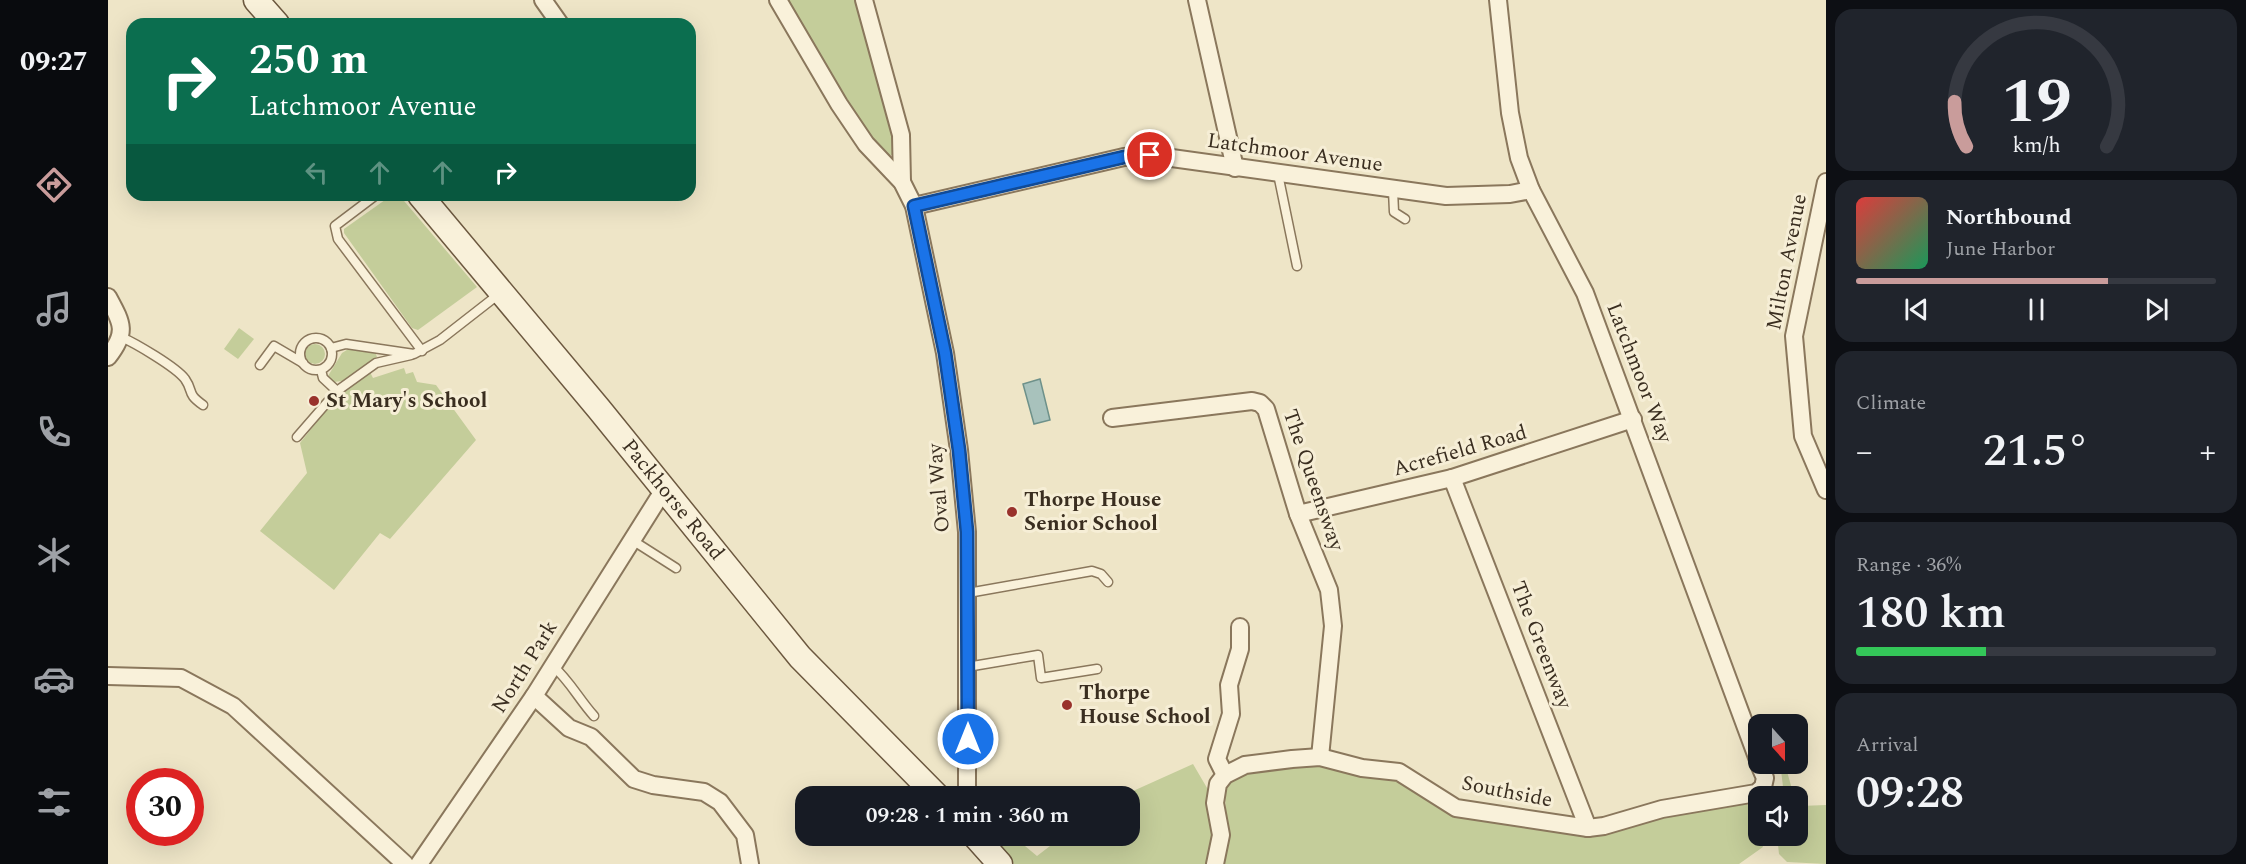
<!DOCTYPE html>
<html lang="en">
<head>
<meta charset="utf-8">
<style>
	:root { --surface:#171b24; --page:#20242c; --text:#f1f3f6; --muted:#9ea1a6; --line:#363941; --accent:#c99c9b }
	body { margin:0; font-family:Spectral,serif; background:var(--page); color:var(--text); height:100vh; display:flex; flex-direction:column; font-size:22px; white-space:nowrap }
	* { box-sizing:border-box; margin:0 }
	p { font-size:20px; color:var(--muted) }
	.icon { flex:none; width:33px; height:33px; fill:none; stroke:currentColor; stroke-width:2; stroke-linecap:round; stroke-linejoin:round }
	.map { position:relative; flex:1; overflow:hidden }
	.side { display:flex; flex-direction:column; gap:9px; padding:9px; background:#0d0f14; width:420px }
	.side>* { flex:none }
	.hud { position:absolute; left:18px; top:18px; width:570px; height:183px; border-radius:18px; box-shadow:0 6px 24px #0002; background:#0b6e4f; color:#fff; overflow:hidden }
	.needle { width:39px; rotate:159deg }
	.controls { position:absolute; left:1640px; top:714px; display:grid; gap:12px }
	.controls a { display:grid; place-items:center; width:60px; height:60px; border-radius:12px; background:var(--surface); box-shadow:0 6px 24px #0002; font-size:30px }
	.speed { position:absolute; left:18px; top:768px; display:flex; gap:12px; font-size:30px; font-weight:700; text-align:center }
	.speed>* { display:grid; place-content:center; width:78px; height:78px; border-radius:50%; background:var(--surface); box-shadow:0 6px 24px #0002; line-height:1 }
	.speed .limit { border:9px solid #d22; background:#fff; color:#111 }
	.pin { position:absolute; display:grid; place-items:center; width:51px; height:51px; color:#fff; margin:-26px; border:3px solid #fff; border-radius:50%; box-shadow:0 2px 6px #0007 }
	.me { position:absolute; width:66px; margin:-33px; rotate:0deg; stroke-linejoin:round; filter:drop-shadow(0 0 4px #0008) }
	.turn { display:flex; align-items:center; gap:21px; height:126px; padding:0 24px; font-size:27px }
	.turn .icon { width:78px; height:78px; stroke-width:2.5 }
	.turn b { display:block; font-size:42px; line-height:51px }
	.lanes { display:flex; align-items:center; height:57px; padding:0 24px; background:#0003; justify-content:center; gap:30px; direction:ltr }
	.lanes .off { opacity:.35 }
	.big { font-size:45px; font-weight:600; line-height:1.1 }
	.side .tile { flex:1; display:flex; flex-direction:column; justify-content:center; gap:9px; min-width:0; padding:0 21px; border-radius:18px; background:var(--page) }
	.side .dial { align-items:center; gap:0 }
	.dial svg { height:156px; overflow:visible; fill:none; stroke:var(--line); stroke-width:7; stroke-linecap:round; text-anchor:middle }
	.dial text { fill:var(--text); stroke:none }
	.song { display:flex; align-items:center; gap:18px }
	.cover { width:72px; height:72px; border-radius:9px; background:linear-gradient(135deg,hsl(0 70% 55%),hsl(150 70% 35%)) }
	.played { height:6px; border-radius:3px; background:linear-gradient(90deg,var(--accent) 70%,var(--line) 70%) }
	.keys { display:flex; justify-content:space-around; direction:ltr }
	.heat { display:flex; justify-content:space-between; align-items:center; font-size:33px; direction:ltr }
	.charge { height:9px; border-radius:4px; background:linear-gradient(90deg,#34c759 36%,var(--line) 0) }
	.trip { position:absolute; left:687px; top:786px; width:345px; height:60px; border-radius:18px; background:var(--surface); box-shadow:0 6px 24px #0002; font-weight:600; line-height:60px; text-align:center }
	main { display:flex; flex:1; min-height:0 }
	.menu { display:flex; flex-direction:column; width:108px; justify-content:space-around; align-items:center; background:#090b0e; color:var(--muted) }
	.menu .icon { width:42px; height:42px }
	.menu .on { color:var(--accent) }
	.menu b { font-size:27px; color:var(--text) }
	.map>svg:first-child { display:block }
	.green { fill:#c4cd9a }
	.water { fill:#a8c2bc; stroke:#6e918a; stroke-width:1.5 }
	.lines { fill:none; stroke-linecap:round; stroke-linejoin:round }
	.service-casing { stroke:#8a775c; stroke-width:11 }
	.minor-casing { stroke:#8a775c; stroke-width:20 }
	.secondary-casing { stroke:#6c583f; stroke-width:27 }
	.service { stroke:#f9f1da; stroke-width:8 }
	.minor { stroke:#f9f1da; stroke-width:16 }
	.secondary { stroke:#f9f1da; stroke-width:24 }
	.route-casing { stroke:#114b97; stroke-width:15 }
	.route { stroke:#1a73e8; stroke-width:10 }
	.poi-dot { fill:#99322c; stroke:#f6eed6; stroke-width:2 }
	.labels { text-anchor:middle; dominant-baseline:central; stroke-width:6; stroke-linejoin:round; paint-order:stroke }
	.street-label { font-size:21px; fill:#3a2e20; stroke:#f6eed6 }
	.poi-label { font-size:21px; font-weight:bold; fill:#3a2e20; stroke:#f6eed6; text-anchor:start }
</style>
</head>
<body>
<main>
<nav class="menu">
<b>09:27</b>
<svg class="icon on" aria-label="directions" viewBox="0 0 24 24"><path d="M12 3l9 9-9 9-9-9zM9 14v-3h6M13 9l2 2-2 2"/></svg>
<svg class="icon" aria-label="music" viewBox="0 0 24 24"><path d="M9 18V5l10-2v13"/><circle cx="6" cy="18" r="3"/><circle cx="16" cy="16" r="3"/></svg>
<svg class="icon" aria-label="phone" viewBox="0 0 24 24"><path d="M5 4h4l2 5-3 2q2 4 5 5l2-3 5 2v4C11 20 4 13 5 4z"/></svg>
<svg class="icon" aria-label="climate" viewBox="0 0 24 24"><path d="M12 3v18M4 7l16 10M4 17L20 7"/></svg>
<svg class="icon" aria-label="car" viewBox="0 0 24 24"><path d="M5 17H2v-5l4-1 3-4h7l3 4 3 1v5h-3M9 17h6M6 11h13"/><circle cx="7" cy="17" r="2"/><circle cx="17" cy="17" r="2"/></svg>
<svg class="icon" aria-label="filters" viewBox="0 0 24 24"><path d="M4 7h16M4 17h16"/><circle cx="9" cy="7" r="2"/><circle cx="15" cy="17" r="2"/></svg>
</nav>
<div class="map">
<svg width="1718" height="864" viewBox="0 0 1718 864">
	<rect width="100%" height="100%" fill="#eee5c7"/>
	<g class="green">
		<path d="M678 0H747L785 130V155H774L739 106Z"/>
		<path d="M284 195H291L369 287 310 330 304 328 236 233V229Z"/>
		<path d="M131 328 146 339 130 359 116 349Z"/>
		<circle cx="207" cy="354" r="10"/>
		<path d="M242 348 267 352 269 357 234 381 226 382 220 376 234 353Z"/>
		<path d="M296 368 298 374 305 372 309 382 328 385 368 440 282 539 272 533 226 590 152 531 199 473 192 443 230 395 262 372 265 378Z"/>
		<path d="M1205 763 1276 780 1299 776 1358 818 1484 836 1551 818 1639 803 1655 847 1631 864H1112L1118 837 1117 782 1135 770Z"/>
		<path d="M1085 764 1102 793 1106 841 1101 864H906L885 836H905L929 856 955 836H1022V796H1014Z"/>
		<path d="M1678 768 1686 796H1667L1675 787 1673 770Z"/>
		<path d="M1689 803 1692 806 1718 805V864L1679 862 1671 854 1669 836H1689Z"/>
	</g>
	<path class="water" d="M932 379 942 420 926 424 915 384Z"/>
	<g class="lines">
		<g class="service-casing">
			<g id="service">
				<path d="M1170 174 1189 266"/>
				<path d="M1285 190 1286 212 1297 219"/>
				<path d="M268 195 227 226 230 239 314 351"/>
				<path d="M13 337C27 343 68 367 77 379 86 392 78 393 95 405"/>
				<circle cx="208" cy="354" r="16"/>
				<path d="M223 348 238 344 306 354 332 340 391 294"/>
				<path d="M152 365 166 346 195 363"/>
				<path d="M229 391 268 363 303 355"/>
				<path d="M189 437 229 391 215 378 213 370"/>
				<path d="M524 540 568 568"/>
				<path d="M860 593 984 571 993 574 1000 582"/>
				<path d="M444 665C462 681 470 698 486 716"/>
				<path d="M859 667 930 655 933 678 989 669"/>
			</g>
		</g>
		<g class="minor-casing">
			<g id="minor">
				<path d="M435 0 452 24"/>
				<path d="M670 0 731 104 758 144 794 182 806 206 837 353 851 450 859 532V796"/>
				<path d="M756 0 793 135 794 182"/>
				<path d="M1089 0 1127 168"/>
				<path d="M1390 0 1402 113 1411 158 1423 190 1477 293 1650 760"/>
				<path d="M1718 182 1686 336 1695 436 1718 490"/>
				<path d="M806 206 1016 157 1042 155 1338 196 1402 194 1423 190"/>
				<path d="M0 297C14 323 20 332 0 357"/>
				<path d="M1004 418 1144 401 1152 403 1158 409 1190 514 1221 590 1225 626 1212 757"/>
				<path d="M1344 478 1480 828"/>
				<path d="M1190 514 1344 478 1525 419"/>
				<path d="M0 676 73 678 125 706 297 864"/>
				<path d="M426 696 461 728 483 737 526 779 545 785 596 792 612 802 637 835 642 864"/>
				<path d="M1117 775 1109 759 1123 714 1121 685 1132 649V627"/>
				<path d="M311 864 426 696 555 491"/>
				<path d="M1107 864 1113 835 1107 803 1110 784 1117 775 1137 765 1184 759 1212 757 1254 768 1291 772 1348 808 1480 828 1496 826 1554 809 1648 793 1655 787 1657 778 1651 764"/>
			</g>
		</g>
		<g class="secondary-casing">
			<g id="secondary">
				<path d="M148 0 169 24"/>
				<path id="s1" d="M312 195 491 409 692 657 829 796"/>
				<path d="M867 836 892 864"/>
			</g>
		</g>
		<use href="#service" class="service"/>
		<use href="#minor" class="minor"/>
		<use href="#secondary" class="secondary"/>
	</g>
	<g class="lines">
		<g class="route-casing">
			<path id="route" d="M860 739 859 532 851 450 837 353 806 206 1016 157 1042 155"/>
		</g>
		<use href="#route" class="route"/>
	</g>
	<g class="poi-dot">
		<circle cx="206" cy="401" r="6"/>
		<circle cx="904" cy="512" r="6"/>
		<circle cx="959" cy="705" r="6"/>
	</g>
	<g class="labels">
		<g class="street-label">
			<text transform="translate(1187 153) rotate(8)">Latchmoor Avenue</text>
			<text transform="translate(1679 262) rotate(-79)">Milton Avenue</text>
			<text transform="translate(1531 373) rotate(69)">Latchmoor Way</text>
			<text transform="translate(1352 451) rotate(-16)">Acrefield Road</text>
			<text transform="translate(1205 480) rotate(71)">The Queensway</text>
			<text transform="translate(831 488) rotate(-95)">Oval Way</text>
			<text stroke="none"><textPath href="#s1" startOffset="396">Packhorse Road</textPath></text>
			<text transform="translate(1433 645) rotate(69)">The Greenway</text>
			<text transform="translate(417 667) rotate(-58)">North Park</text>
			<text transform="translate(1399 792) rotate(11)">Southside</text>
		</g>
		<g class="poi-label">
			<text x="218" y="401">St Mary's School</text>
			<text x="916" y="500">Thorpe House<tspan x="916" dy="24">Senior School</tspan></text>
			<text x="971" y="693">Thorpe<tspan x="971" dy="24">House School</tspan></text>
		</g>
	</g>
</svg>
<div class="controls">
<a><svg class="needle" viewBox="-14 -14 28 28"><path d="M0-13l5 13h-10z" fill="#e53935"/><path d="M0 13l5-13h-10z" fill="#9ea1a6"/></svg></a>
<a><svg class="icon" aria-label="sound" viewBox="0 0 24 24"><path d="M4 9h4l5-4v14l-5-4H4zM17 9q2 3 0 6"/></svg></a>
</div>
<div class="speed"><div class="limit">30</div></div>
<div class="pin" style="left:1042px;top:155px;background:#d93025"><svg class="icon" aria-label="arrive" viewBox="0 0 24 24"><path d="M6 21V4h12l-3 4 3 4H6"/></svg></div>
<svg class="me" style="left:860px;top:739px" viewBox="-20 -20 40 40"><circle r="17" fill="#1a73e8" stroke="#fff" stroke-width="3"/><path d="M0-11L8 9 0 5-8 9z" fill="#fff"/></svg>
<div class="trip">09:28 · 1 min · 360 m</div>
<div class="hud">
<div class="turn"><svg class="icon" aria-label="right" viewBox="0 0 24 24"><path d="M7 20v-9h11M14 6l5 5-5 5"/></svg><div><b>250 m</b>Latchmoor Avenue</div></div>
<div class="lanes"><svg class="icon off" aria-label="left" viewBox="0 0 24 24"><path d="M17 20v-9H6M10 6l-5 5 5 5"/></svg><svg class="icon off" aria-label="ahead" viewBox="0 0 24 24"><path d="M12 20V5M6 11l6-6 6 6"/></svg><svg class="icon off" aria-label="ahead" viewBox="0 0 24 24"><path d="M12 20V5M6 11l6-6 6 6"/></svg><svg class="icon" aria-label="right" viewBox="0 0 24 24"><path d="M7 20v-9h11M14 6l5 5-5 5"/></svg></div>
</div>
</div>
<section class="side">
<div class="tile dial"><svg viewBox="0 0 100 80">
<path d="M14 69A42 42 0 1 1 86 69"/>
<path d="M14 69A42 42 0 0 1 8 46" stroke="#c99c9b"/>
<text x="50" y="56" font-size="32" font-weight="700">19</text>
<text x="50" y="72" font-size="11">km/h</text>
</svg></div>
<div class="tile">
<div class="song"><i class="cover"></i><div><b>Northbound</b><p>June Harbor</p></div></div>
<div class="played"></div>
<div class="keys"><svg class="icon" aria-label="previous" viewBox="0 0 24 24"><path d="M18 5L8 12l10 7zM5 5v14"/></svg><svg class="icon" aria-label="pause" viewBox="0 0 24 24"><path d="M8 5v14M16 5v14"/></svg><svg class="icon" aria-label="next" viewBox="0 0 24 24"><path d="M6 5l10 7-10 7zM19 5v14"/></svg></div>
</div>
<div class="tile"><p>Climate</p>
<div class="heat"><a>−</a><b class="big">21.5°</b><a>+</a></div>
</div>
<div class="tile"><p>Range · 36%</p><b class="big">180 km</b><div class="charge"></div></div>
<div class="tile"><p>Arrival</p><b class="big">09:28</b></div>
</section>
</main>
</body>
</html>
